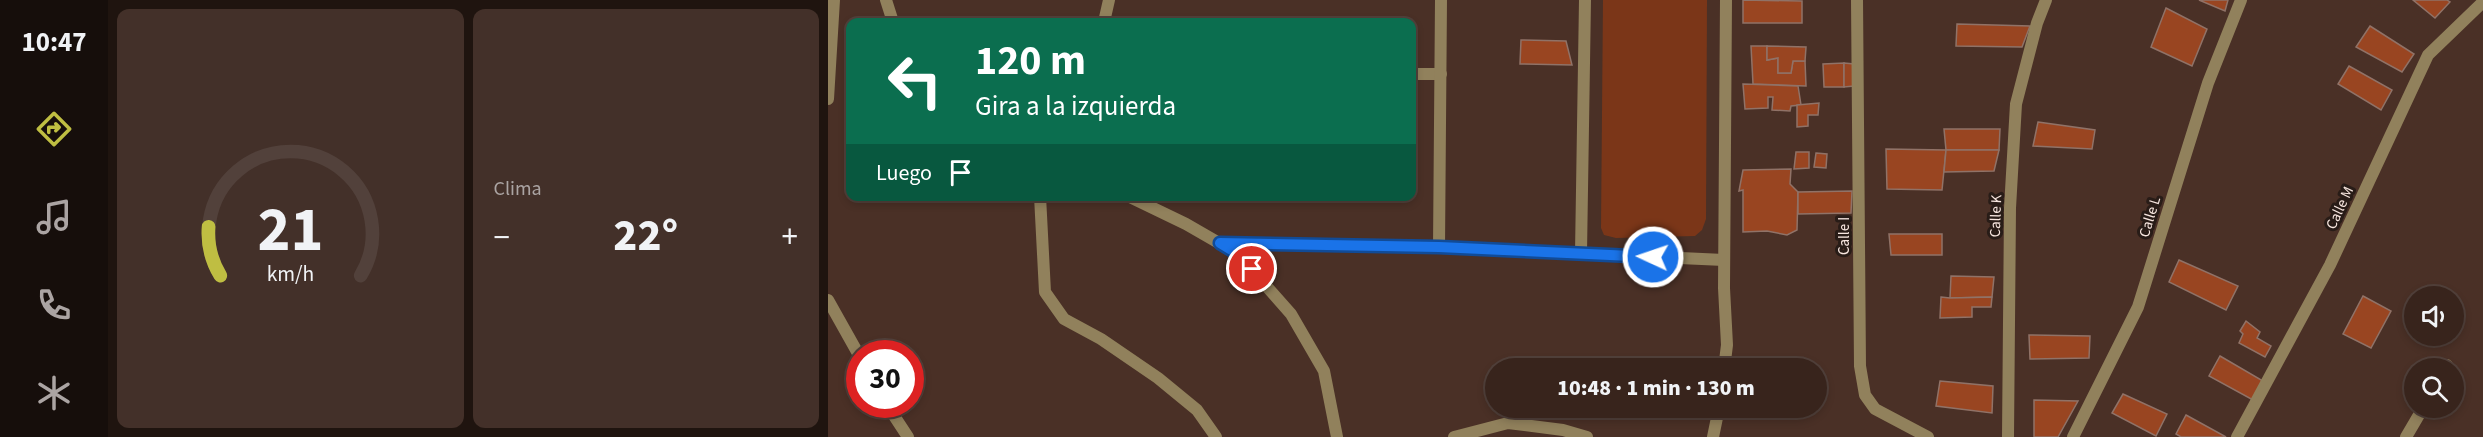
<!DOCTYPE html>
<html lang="es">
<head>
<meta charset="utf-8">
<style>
	:root { --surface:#38241c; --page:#433029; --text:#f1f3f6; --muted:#aba4a3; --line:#52413b; --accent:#bfbe42 }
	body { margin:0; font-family:"Source Sans 3",sans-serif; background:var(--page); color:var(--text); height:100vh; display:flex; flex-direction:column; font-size:22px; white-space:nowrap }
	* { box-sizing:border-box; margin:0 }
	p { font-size:20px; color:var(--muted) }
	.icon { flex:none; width:33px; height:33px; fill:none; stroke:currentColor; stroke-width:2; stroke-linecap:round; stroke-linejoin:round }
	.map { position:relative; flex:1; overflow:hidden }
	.details { display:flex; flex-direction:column; gap:9px; padding:9px; background:#1f140f; width:720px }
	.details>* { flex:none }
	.banner { position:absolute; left:18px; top:18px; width:570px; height:183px; border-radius:12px; box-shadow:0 3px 9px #0003,0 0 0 2px var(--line); background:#0b6e4f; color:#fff; overflow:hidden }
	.fabs { position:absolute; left:1576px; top:286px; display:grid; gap:12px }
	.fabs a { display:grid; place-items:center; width:60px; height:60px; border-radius:50%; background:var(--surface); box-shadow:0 3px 9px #0003,0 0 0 2px var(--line); font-size:30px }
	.speed { position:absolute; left:18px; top:340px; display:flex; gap:12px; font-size:30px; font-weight:700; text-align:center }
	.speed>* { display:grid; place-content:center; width:78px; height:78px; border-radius:50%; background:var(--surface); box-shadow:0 3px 9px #0003,0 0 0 2px var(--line); line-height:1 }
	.speed .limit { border:9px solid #d22; background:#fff; color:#111 }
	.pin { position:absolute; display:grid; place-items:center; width:51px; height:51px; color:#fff; margin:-26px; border:3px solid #fff; border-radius:50%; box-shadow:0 2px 6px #0007 }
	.me { position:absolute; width:66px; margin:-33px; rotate:273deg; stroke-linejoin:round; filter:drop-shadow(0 0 4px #0008) }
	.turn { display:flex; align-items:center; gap:21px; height:126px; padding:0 30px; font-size:27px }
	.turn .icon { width:78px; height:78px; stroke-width:2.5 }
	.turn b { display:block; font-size:42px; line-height:51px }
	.then { display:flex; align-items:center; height:57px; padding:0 30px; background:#0003; gap:12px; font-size:22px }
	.big { font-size:45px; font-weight:800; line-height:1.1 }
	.details .card { flex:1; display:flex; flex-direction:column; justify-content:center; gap:9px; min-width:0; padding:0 21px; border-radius:12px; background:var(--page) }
	.details .dial { align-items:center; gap:0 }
	.dial svg { height:156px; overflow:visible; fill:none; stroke:var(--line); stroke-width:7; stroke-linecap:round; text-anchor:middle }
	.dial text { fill:var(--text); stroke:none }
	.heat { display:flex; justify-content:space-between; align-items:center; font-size:33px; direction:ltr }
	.details .tiles { flex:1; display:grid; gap:9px; grid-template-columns:repeat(2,1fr) }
	.trip { position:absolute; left:657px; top:358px; width:342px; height:60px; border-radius:30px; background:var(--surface); box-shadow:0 3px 9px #0003,0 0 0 2px var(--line); font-weight:800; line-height:60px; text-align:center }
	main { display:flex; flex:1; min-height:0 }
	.tabs { display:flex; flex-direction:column; width:108px; justify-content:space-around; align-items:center; background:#160e0b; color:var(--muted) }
	.tabs .icon { width:42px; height:42px }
	.tabs .active { color:var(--accent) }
	.tabs b { font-size:27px; color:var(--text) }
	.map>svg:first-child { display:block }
	.green { fill:#7b3618 }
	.building { fill:#994521; stroke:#907267; stroke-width:1.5 }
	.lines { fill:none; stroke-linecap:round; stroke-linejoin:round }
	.street { stroke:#91815c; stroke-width:12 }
	.route-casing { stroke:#114b97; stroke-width:15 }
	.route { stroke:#1a73e8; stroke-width:10 }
	.labels { text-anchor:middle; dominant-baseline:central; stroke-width:6; stroke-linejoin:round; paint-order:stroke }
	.street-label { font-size:15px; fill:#f7e6df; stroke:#281c17 }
</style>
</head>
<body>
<main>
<nav class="tabs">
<b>10:47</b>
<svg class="icon active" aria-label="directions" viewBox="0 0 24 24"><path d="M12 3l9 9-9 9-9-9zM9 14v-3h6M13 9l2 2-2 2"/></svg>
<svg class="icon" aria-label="music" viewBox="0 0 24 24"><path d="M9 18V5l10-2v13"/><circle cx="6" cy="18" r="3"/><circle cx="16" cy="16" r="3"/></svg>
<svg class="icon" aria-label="phone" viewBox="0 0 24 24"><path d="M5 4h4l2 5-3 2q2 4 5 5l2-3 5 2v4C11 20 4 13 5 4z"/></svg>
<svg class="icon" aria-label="climate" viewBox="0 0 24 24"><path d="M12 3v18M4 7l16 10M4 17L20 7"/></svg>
</nav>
<section class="details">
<div class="tiles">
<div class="card dial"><svg viewBox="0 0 100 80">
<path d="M14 69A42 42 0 1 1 86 69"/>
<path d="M14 69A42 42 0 0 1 8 44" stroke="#bfbe42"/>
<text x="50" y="56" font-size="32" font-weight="700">21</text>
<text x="50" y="72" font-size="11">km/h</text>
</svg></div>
<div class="card"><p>Clima</p>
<div class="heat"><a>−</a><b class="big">22°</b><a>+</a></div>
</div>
</div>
</section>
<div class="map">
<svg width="1655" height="437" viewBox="0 0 1655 437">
	<rect width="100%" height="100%" fill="#4a3026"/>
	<path class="green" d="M775 0H879L878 219 874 230 867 236 788 238 776 235 773 228Z"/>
	<g class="building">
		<path d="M915 0 974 1V23H915Z"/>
		<path d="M1371 0H1400L1397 11Z"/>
		<path d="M1585 0H1619L1622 2 1607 18Z"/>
		<path d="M1338 8 1379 29 1364 66 1323 47Z"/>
		<path d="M1129 24 1202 26 1194 47 1128 46Z"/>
		<path d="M1542 26 1586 54 1574 72 1528 47Z"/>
		<path d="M693 40 738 41 744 65 692 64Z"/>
		<path d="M923 46H939V60L950 58V73H963L965 61H977L978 86 925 84Z"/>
		<path d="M939 46 978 47 977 61H965L963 73H950V58L939 60Z"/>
		<path d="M1016 63V87H996L995 64Z"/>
		<path d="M1016 63 1026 64V86L1016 87Z"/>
		<path d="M1521 66 1564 90 1553 110 1510 84Z"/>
		<path d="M915 84 970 86 973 105 963 106 962 111 944 110 945 97H940V108L917 109Z"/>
		<path d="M991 103 990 115H980V126L969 127V105Z"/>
		<path d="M1210 122 1267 130 1264 149 1205 146Z"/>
		<path d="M1116 129H1172L1171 150H1118Z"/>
		<path d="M1058 149 1118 150 1114 190 1059 189Z"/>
		<path d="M1118 150H1171L1166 171 1116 172Z"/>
		<path d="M968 152H981V168L966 169Z"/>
		<path d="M988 153 999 154 998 168 986 167Z"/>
		<path d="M963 169 962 184 970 192 969 230 959 235 939 231 915 232V190L911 191 915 170Z"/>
		<path d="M1024 191 1023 213 970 214V192Z"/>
		<path d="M1061 234H1114V255H1063Z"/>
		<path d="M1351 260 1410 286 1398 310 1341 282Z"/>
		<path d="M1123 276 1166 277 1164 297 1122 298Z"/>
		<path d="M1535 296 1563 311 1543 348 1515 334Z"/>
		<path d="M1113 297 1122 298 1164 297 1163 307H1144V317L1112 318Z"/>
		<path d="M1418 321 1432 332 1429 338 1443 346 1437 357 1411 343 1415 334 1412 331Z"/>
		<path d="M1201 335 1262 336 1261 358 1202 359Z"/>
		<path d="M1392 356 1435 381 1425 400 1381 376Z"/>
		<path d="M1112 381 1165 386 1164 413 1108 406Z"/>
		<path d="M1295 394 1339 414 1328 436 1284 413Z"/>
		<path d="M1206 400 1250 401 1230 437H1206Z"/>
		<path d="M1358 415 1398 437H1353L1348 434Z"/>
	</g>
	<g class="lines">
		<g class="street">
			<path d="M58 0 65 22"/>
			<path d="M1029 0 1032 366 1037 395 1047 409 1100 437"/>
			<path d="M276 22 281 0"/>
			<path d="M584 74H613"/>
			<path d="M0 99 6 0"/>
			<path d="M212 196 217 292 236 319 273 339 330 378 369 410 388 437"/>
			<path d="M300 196 358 224 410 254 463 314 496 371 509 437"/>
			<path d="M392 243 611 247 896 260"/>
			<path d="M611 247 613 0"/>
			<path d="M753 253 757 0"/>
			<path d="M0 300 32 357"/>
			<path d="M896 369 899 345 896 288 898 0"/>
			<path d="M1617 369 1619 365"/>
			<path d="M59 405 80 437"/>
			<path d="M626 437 680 423 735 430 759 437"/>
			<path d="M885 437 891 408"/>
			<path d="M1180 437 1182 208 1188 104 1209 23 1218 0"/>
			<path d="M1245 437 1310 307 1380 83 1413 0"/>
			<path d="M1409 437 1502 265 1600 55 1655 2"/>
			<path d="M1578 437 1595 408"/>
		</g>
	</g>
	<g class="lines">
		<g class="route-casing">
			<path id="route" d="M424 269 410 254 392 243 611 247 825 257"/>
		</g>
		<use href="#route" class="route"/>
	</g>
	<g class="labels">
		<g class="street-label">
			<text transform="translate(1512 208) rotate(-65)">Calle M</text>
			<text transform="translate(1168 216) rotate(-88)">Calle K</text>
			<text transform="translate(1322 217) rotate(-73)">Calle L</text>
			<text transform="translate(1016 236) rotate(-90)">Calle I</text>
		</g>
	</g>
</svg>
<div class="fabs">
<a><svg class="icon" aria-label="sound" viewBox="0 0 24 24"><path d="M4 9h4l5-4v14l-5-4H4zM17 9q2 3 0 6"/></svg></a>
<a><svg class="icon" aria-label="search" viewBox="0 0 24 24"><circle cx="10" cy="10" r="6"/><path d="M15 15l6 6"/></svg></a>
</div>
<div class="speed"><div class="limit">30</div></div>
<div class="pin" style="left:424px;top:269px;background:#d93025"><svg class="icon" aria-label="arrive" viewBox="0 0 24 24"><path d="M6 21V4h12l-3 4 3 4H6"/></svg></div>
<svg class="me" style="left:825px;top:257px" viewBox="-20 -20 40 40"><circle r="17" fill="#1a73e8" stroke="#fff" stroke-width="3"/><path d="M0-11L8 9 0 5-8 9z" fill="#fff"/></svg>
<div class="trip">10:48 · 1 min · 130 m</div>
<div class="banner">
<div class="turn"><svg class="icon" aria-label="left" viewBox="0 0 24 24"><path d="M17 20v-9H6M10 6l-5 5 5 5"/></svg><div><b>120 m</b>Gira a la izquierda</div></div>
<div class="then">Luego<svg class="icon" aria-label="arrive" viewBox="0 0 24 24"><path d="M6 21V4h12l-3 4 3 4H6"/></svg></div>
</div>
</div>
</main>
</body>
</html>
